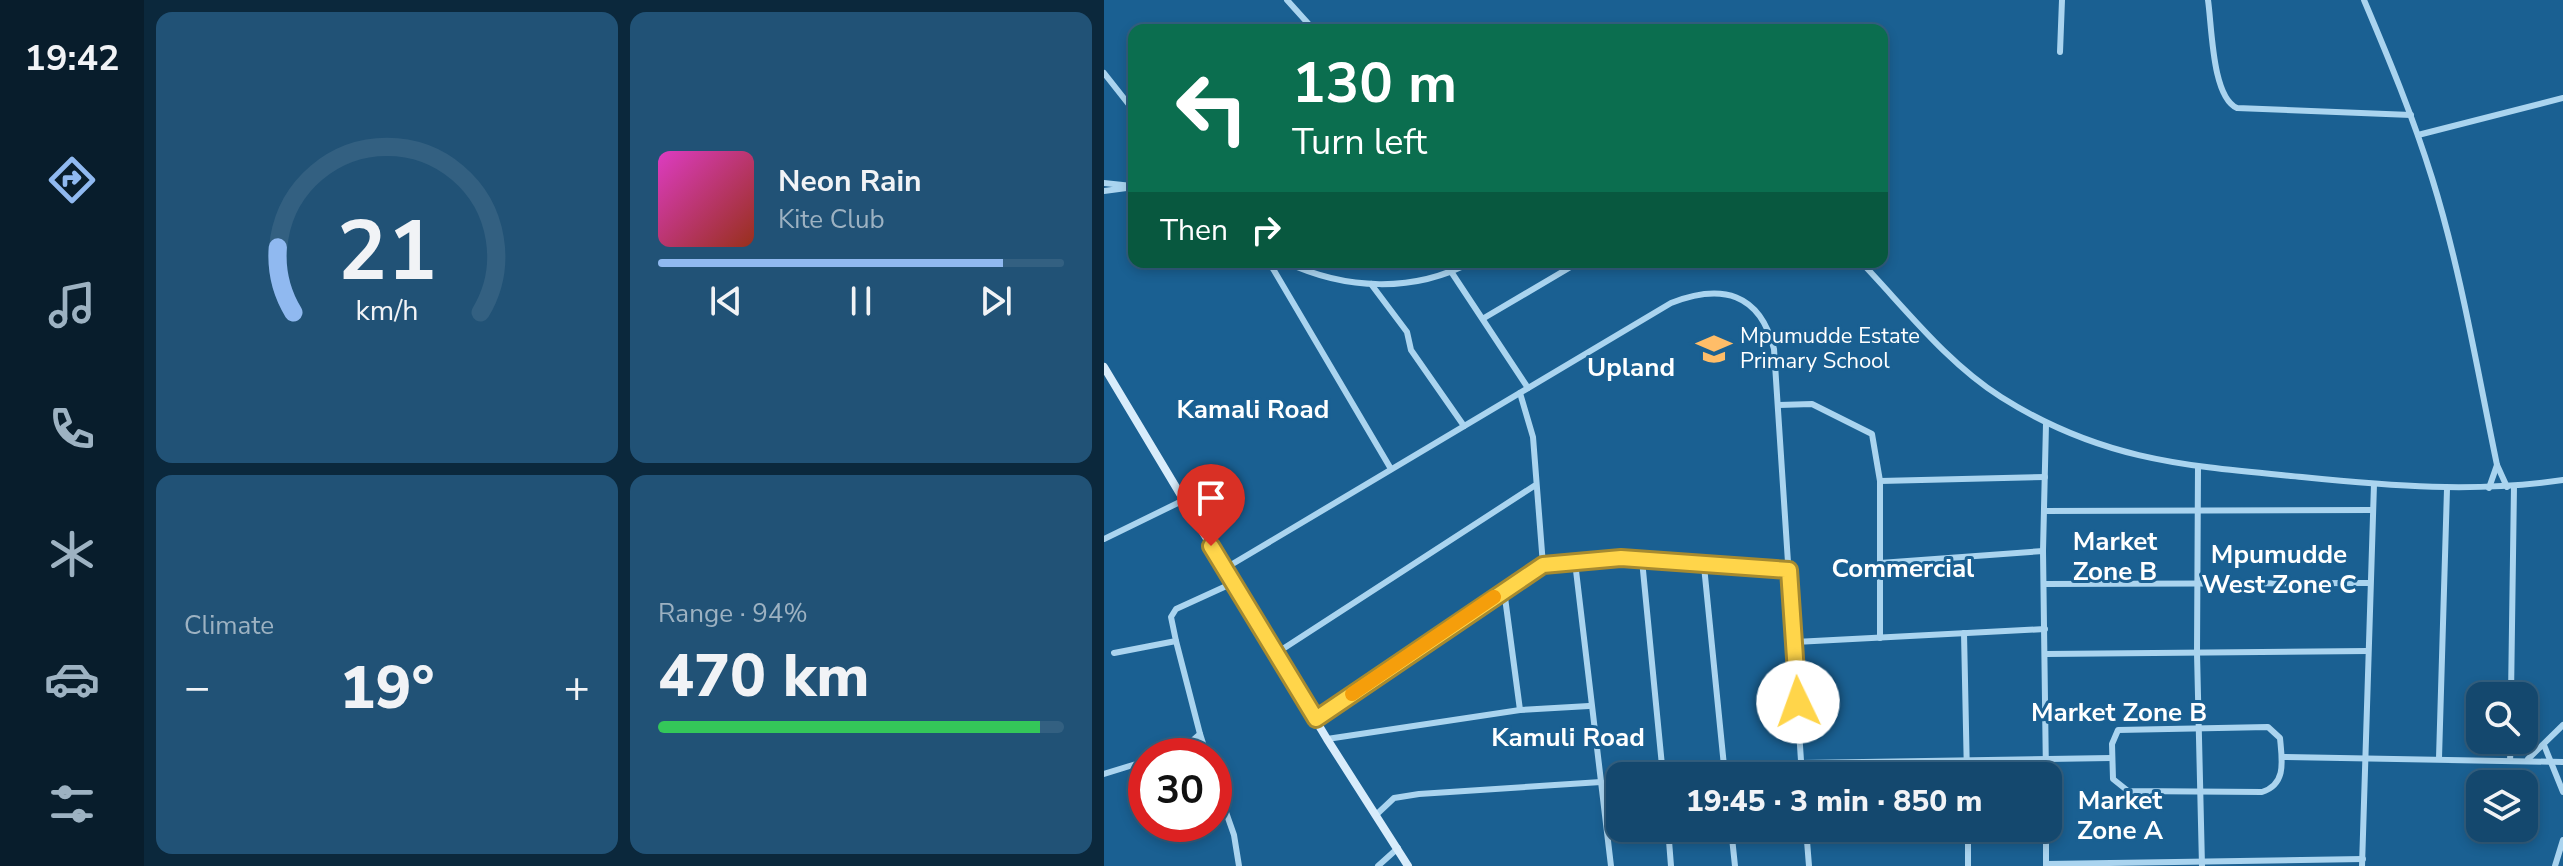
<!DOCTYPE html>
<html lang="en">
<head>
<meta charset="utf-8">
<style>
	:root { --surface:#14486e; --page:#215276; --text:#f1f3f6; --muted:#9db2c2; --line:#336081; --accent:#90b9f0 }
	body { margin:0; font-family:"Nunito Sans",sans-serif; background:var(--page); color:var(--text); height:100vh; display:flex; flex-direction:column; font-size:30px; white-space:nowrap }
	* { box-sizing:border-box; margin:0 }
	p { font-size:26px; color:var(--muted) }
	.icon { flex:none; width:44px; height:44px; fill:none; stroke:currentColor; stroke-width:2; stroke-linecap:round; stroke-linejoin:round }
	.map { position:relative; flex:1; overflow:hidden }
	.panel { display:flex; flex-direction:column; gap:12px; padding:12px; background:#0b283c; width:960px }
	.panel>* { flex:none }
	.banner { position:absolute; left:24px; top:24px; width:760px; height:244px; border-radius:16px; box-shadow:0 4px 12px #0003,0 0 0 2px var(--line); background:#0b6e4f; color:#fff; overflow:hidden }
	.fabs { position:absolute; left:1362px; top:682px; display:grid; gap:16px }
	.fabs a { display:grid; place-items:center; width:72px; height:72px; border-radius:16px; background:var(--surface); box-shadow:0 4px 12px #0003,0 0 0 2px var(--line); font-size:40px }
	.speed { position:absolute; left:24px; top:738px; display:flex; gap:16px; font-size:40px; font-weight:700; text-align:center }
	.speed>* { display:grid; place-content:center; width:104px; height:104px; border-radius:50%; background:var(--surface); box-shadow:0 4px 12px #0003,0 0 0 2px var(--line); line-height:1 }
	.speed .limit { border:12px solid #d22; background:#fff; color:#111 }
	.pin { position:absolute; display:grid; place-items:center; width:68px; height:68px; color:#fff; margin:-82px -34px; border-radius:50% 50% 50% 0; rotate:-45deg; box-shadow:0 0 8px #0007 }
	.pin .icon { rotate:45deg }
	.me { position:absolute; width:88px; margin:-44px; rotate:357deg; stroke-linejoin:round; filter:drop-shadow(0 0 6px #0008) }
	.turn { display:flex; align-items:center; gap:28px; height:168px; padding:0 32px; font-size:36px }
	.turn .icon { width:104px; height:104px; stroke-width:2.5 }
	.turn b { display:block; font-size:56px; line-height:68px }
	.then { display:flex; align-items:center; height:76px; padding:0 32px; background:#0003; gap:16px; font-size:30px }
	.big { font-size:60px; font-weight:800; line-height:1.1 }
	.panel .tile { flex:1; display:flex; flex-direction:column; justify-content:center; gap:12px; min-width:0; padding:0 28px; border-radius:16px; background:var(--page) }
	.panel .dial { align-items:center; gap:0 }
	.dial svg { height:208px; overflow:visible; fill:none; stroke:var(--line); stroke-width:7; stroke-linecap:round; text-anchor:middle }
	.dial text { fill:var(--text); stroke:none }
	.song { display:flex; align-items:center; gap:24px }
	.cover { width:96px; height:96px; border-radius:12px; background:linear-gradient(135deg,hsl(310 70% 55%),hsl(10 70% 35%)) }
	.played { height:8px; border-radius:4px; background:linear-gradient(90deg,var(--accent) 85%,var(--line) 85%) }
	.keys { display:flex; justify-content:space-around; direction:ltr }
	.heat { display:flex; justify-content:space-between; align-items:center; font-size:44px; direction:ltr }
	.charge { height:12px; border-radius:6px; background:linear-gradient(90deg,#34c759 94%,var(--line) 0) }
	.panel .tiles { flex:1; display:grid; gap:12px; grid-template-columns:repeat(2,1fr) }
	.trip { position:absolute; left:502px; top:762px; width:456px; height:80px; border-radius:16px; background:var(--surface); box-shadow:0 4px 12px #0003,0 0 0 2px var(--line); font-weight:800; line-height:80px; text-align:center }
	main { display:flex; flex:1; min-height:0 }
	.tab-bar { display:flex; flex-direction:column; width:144px; justify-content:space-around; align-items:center; background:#081d2c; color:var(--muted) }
	.tab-bar .icon { width:56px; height:56px }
	.tab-bar .current { color:var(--accent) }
	.tab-bar b { font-size:36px; color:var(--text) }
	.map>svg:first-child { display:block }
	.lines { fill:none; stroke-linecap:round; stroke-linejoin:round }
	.minor { stroke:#aad4ef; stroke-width:6 }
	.secondary { stroke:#d8ecfb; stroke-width:8 }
	.route-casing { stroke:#a68a30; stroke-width:20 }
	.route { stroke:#ffd54a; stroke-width:14 }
	.slow { stroke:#f59e0b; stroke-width:14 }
	.labels { text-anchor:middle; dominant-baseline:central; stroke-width:6; stroke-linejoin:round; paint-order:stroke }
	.poi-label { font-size:22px; fill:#fff; stroke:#1a6092; text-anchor:start }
	.quarter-label { font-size:26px; font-weight:bold; fill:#fff; stroke:#1a6092 }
</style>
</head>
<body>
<main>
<nav class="tab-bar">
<b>19:42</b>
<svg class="icon current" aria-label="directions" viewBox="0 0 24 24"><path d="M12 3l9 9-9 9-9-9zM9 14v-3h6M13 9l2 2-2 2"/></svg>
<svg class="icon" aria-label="music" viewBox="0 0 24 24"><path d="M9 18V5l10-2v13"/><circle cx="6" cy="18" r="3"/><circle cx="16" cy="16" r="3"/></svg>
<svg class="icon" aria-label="phone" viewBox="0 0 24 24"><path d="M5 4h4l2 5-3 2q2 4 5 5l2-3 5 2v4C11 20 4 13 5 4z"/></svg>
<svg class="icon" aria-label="climate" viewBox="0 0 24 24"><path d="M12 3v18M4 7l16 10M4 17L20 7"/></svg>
<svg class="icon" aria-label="car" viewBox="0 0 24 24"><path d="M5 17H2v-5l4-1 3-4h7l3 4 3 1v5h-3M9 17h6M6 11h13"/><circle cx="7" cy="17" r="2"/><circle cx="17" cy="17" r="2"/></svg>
<svg class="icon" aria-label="filters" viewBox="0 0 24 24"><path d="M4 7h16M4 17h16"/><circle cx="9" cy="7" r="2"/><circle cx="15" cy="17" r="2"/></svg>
</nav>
<section class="panel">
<div class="tiles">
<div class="tile dial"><svg viewBox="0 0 100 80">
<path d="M14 69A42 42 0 1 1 86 69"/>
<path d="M14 69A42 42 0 0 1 8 44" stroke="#90b9f0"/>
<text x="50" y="56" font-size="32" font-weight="700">21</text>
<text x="50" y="72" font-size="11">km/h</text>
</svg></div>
<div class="tile">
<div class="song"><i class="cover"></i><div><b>Neon Rain</b><p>Kite Club</p></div></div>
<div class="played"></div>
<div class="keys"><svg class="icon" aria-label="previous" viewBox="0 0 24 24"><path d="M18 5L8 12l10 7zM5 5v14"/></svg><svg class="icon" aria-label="pause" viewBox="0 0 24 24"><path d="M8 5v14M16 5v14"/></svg><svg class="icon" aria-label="next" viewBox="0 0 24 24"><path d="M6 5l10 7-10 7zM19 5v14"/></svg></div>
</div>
<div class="tile"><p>Climate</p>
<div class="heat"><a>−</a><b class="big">19°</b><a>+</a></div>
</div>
<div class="tile"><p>Range · 94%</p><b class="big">470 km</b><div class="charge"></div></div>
</div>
</section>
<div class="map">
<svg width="1459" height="866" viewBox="0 0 1459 866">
	<rect width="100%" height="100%" fill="#1a6092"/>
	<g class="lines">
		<g class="minor">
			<path d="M183 0 210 30"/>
			<path d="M1104 0C1108 27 1108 97 1133 108L1307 115"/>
			<path d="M1260 0C1285 59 1309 117 1328 178 1357 271 1373 369 1393 465L1403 487"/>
			<path d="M956 52 958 0"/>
			<path d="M0 73 30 111"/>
			<path d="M1314 135 1459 98"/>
			<path d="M0 183 28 186"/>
			<path d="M0 191 30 187"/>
			<path d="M165 262 287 469"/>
			<path d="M182 262C241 290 310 293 367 262"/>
			<path d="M757 262C801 308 842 362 897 397 998 461 1084 466 1198 477 1286 486 1371 493 1459 480"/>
			<path d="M348 273 424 388"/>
			<path d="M267 284 303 332 307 350 360 426"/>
			<path d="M380 318 475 262"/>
			<path d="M416 393 429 437 439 565"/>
			<path d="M675 405 708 404 768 434 776 481V638"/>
			<path d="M1094 467 1093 653 1098 866"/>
			<path d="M776 481 941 477"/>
			<path d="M1385 488 1393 465"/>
			<path d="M940 511 1268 510"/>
			<path d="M0 539 80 500"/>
			<path d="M538 560 559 776"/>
			<path d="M471 562 507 866"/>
			<path d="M776 563 939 551"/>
			<path d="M600 566 621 776"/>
			<path d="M120 569 567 303C618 283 656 293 670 349L698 776"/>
			<path d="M940 584 1264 583"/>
			<path d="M400 590 416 710"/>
			<path d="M860 633 863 776"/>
			<path d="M691 642 941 629"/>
			<path d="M10 653 72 641 67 617 72 609 129 583"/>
			<path d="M171 654 430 486"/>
			<path d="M942 654 1264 651"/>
			<path d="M1407 696 1410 486"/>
			<path d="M212 719 439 565 517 558 685 570"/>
			<path d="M1164 727 1176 738C1178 760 1183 784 1158 792L1024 791 1009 779 1008 744 1014 730Z"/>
			<path d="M96 734 103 756"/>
			<path d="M223 739 416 710 485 706"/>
			<path d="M1440 745 1459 792"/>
			<path d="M60 756 80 748 96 734 72 641"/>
			<path d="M1178 757 1459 762"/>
			<path d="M1335 758 1343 489"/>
			<path d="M1424 759 1459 725"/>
			<path d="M1406 760 1407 740"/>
			<path d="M697 763 1007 758"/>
			<path d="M0 774 42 761"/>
			<path d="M942 776 939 551 942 424"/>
			<path d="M110 778 130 835 135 866"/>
			<path d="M273 814 290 798 315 794 497 782"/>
			<path d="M564 828 567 866"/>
			<path d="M627 828 631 866"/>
			<path d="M702 828 705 866"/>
			<path d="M864 828V866"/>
			<path d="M942 864 1259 859"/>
			<path d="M274 866 294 848"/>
			<path d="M942 866V828"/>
			<path d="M1258 866 1270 484"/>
			<path d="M1451 866 1459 840"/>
		</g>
		<path class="secondary" d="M0 367 223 739 304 866"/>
	</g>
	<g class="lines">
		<g class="route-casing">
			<path id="route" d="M107 546 212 719 439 565 517 558 685 570 694 702"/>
		</g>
		<use href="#route" class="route"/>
		<path class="slow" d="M248 694 390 597"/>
	</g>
	<defs>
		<g id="school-bare" transform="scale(2.76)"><path d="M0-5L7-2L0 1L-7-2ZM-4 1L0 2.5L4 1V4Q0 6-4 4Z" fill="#ffbd68" stroke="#1a6092" stroke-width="2.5" paint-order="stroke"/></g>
	</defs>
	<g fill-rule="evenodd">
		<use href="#school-bare" x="610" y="349"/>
	</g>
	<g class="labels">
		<g class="poi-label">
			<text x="636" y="336">Mpumudde Estate<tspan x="636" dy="25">Primary School</tspan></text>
		</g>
		<g class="quarter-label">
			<text x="527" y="367">Upland</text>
			<text x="149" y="409">Kamali Road</text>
			<text x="1011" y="541">Market<tspan x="1011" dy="30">Zone B</tspan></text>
			<text x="1175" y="554">Mpumudde<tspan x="1175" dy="30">West Zone C</tspan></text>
			<text x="799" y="568">Commercial</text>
			<text x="1015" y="712">Market Zone B</text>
			<text x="464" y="737">Kamuli Road</text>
			<text x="1016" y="800">Market<tspan x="1016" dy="30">Zone A</tspan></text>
		</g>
	</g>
</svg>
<div class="fabs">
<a><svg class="icon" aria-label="search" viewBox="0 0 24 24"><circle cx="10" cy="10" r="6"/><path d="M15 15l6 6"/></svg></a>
<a><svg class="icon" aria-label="layers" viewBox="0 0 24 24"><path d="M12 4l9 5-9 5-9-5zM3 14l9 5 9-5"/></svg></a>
</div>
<div class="speed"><div class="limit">30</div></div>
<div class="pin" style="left:107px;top:546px;background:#d93025"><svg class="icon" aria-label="arrive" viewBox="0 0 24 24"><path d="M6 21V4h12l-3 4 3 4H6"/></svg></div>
<svg class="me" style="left:694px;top:702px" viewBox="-20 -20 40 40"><circle r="19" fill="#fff"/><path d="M0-13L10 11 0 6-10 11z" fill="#ffd54a"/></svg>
<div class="trip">19:45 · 3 min · 850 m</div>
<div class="banner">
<div class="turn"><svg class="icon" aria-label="left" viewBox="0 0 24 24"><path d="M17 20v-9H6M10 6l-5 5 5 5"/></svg><div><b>130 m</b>Turn left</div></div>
<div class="then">Then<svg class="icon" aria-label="right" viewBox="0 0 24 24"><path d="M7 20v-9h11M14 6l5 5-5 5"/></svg></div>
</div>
</div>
</main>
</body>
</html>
